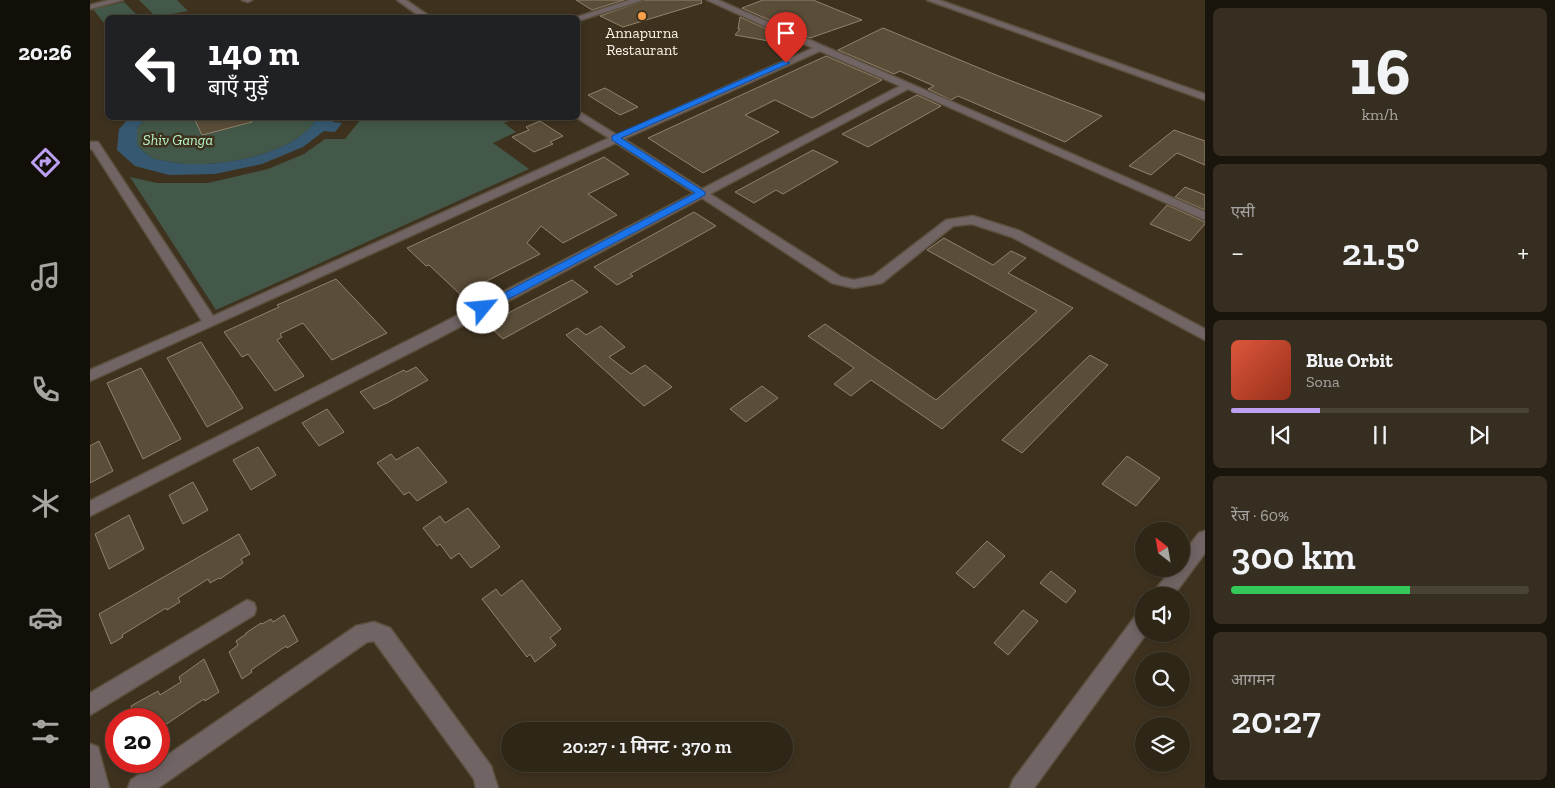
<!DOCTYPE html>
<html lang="hi">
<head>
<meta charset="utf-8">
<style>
	:root { --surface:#2e2617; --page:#362e20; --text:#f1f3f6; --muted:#a7a5a1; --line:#494336; --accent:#bca0f2 }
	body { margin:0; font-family:"Zilla Slab","Noto Sans Devanagari",serif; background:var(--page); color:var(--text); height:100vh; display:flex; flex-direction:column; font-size:19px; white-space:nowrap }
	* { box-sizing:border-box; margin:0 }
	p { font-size:16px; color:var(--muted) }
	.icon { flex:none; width:28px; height:28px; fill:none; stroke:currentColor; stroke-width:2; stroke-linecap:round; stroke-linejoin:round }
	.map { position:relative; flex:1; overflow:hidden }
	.details { display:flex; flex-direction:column; gap:8px; padding:8px; background:#19150d; width:350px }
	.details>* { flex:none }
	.hud { position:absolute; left:15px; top:15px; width:475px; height:105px; border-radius:8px; box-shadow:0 2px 8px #0003,0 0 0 1px var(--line); background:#202124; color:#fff; overflow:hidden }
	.needle { width:32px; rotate:329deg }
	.buttons { position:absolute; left:1045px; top:522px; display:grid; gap:10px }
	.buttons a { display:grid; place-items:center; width:55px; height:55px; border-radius:50%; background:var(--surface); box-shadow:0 2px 8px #0003,0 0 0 1px var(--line); font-size:25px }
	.speed { position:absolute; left:15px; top:708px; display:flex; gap:10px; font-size:25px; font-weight:700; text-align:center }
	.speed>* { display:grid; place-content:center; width:65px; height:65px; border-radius:50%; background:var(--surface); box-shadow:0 2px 8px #0003,0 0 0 1px var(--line); line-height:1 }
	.speed .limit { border:8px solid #d22; background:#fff; color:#111 }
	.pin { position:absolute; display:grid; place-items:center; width:42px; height:42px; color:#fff; margin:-51px -21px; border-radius:50% 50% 50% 0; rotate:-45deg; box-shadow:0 0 5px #0007 }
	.pin .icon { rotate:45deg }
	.me { position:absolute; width:55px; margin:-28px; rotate:62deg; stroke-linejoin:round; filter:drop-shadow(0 0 4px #0008) }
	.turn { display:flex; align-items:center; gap:18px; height:105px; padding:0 20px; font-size:22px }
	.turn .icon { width:65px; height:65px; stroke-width:2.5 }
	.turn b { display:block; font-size:35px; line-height:42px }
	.big { font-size:38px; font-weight:600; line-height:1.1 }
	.details .card { flex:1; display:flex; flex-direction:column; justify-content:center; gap:8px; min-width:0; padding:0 18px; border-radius:8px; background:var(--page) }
	.details .dial { align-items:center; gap:0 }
	.dial b { font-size:65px; line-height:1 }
	.song { display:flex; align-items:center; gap:15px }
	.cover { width:60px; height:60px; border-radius:8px; background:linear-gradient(135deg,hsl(10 70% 55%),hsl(10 70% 35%)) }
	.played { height:5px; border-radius:2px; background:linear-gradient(90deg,var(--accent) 30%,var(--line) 30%) }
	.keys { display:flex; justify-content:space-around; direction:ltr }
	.heat { display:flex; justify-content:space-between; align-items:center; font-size:28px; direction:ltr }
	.charge { height:8px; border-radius:4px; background:linear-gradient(90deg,#34c759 60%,var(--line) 0) }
	.trip { position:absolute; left:411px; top:722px; width:292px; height:50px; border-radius:25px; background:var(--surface); box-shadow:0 2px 8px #0003,0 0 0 1px var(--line); font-weight:600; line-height:50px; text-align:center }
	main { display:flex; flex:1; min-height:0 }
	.dock { display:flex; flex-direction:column; width:90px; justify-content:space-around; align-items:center; background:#120f09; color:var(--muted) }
	.dock .icon { width:35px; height:35px }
	.dock .on { color:var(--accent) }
	.dock b { font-size:22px; color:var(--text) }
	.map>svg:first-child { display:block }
	.green { fill:#435848 }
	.water { fill:#365971 }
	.building { fill:#5b4e39; stroke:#91826d }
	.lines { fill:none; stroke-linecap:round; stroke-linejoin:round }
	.minor-casing { stroke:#5c513f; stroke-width:3 }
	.minor { fill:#716465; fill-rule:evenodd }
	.route { fill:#1a73e8; stroke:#114b97 }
	.poi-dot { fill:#f8a14a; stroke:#3e321f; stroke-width:2 }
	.labels { text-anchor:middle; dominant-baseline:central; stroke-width:5; stroke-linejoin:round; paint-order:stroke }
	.far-poi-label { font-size:15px; fill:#fcf4e8; stroke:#3e321f }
	.far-park-label { font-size:15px; font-style:italic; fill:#b8f5c8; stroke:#3e321f }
</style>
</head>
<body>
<main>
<nav class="dock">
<b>20:26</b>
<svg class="icon on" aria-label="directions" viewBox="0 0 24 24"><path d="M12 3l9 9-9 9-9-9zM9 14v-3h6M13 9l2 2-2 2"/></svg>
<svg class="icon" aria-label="music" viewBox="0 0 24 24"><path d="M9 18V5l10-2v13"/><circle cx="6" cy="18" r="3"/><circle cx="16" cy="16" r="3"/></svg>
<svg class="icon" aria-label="phone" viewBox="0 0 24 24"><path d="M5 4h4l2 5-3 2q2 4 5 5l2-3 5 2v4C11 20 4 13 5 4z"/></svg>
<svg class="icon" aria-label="climate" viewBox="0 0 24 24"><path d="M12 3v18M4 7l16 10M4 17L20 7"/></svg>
<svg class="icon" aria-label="car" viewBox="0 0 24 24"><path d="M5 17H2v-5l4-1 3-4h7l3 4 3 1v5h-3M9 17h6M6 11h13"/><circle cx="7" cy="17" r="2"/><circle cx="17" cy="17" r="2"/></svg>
<svg class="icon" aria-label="filters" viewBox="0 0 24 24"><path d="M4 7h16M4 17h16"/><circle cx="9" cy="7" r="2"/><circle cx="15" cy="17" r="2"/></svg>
</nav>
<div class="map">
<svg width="1115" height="788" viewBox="0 0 1115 788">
	<rect width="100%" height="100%" fill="#3e321f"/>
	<g class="green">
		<path d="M49 0H87L98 11 66 17Z"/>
		<path d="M34 2 49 17 18 18 17 27 3 9Z"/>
		<path d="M56 118H227C206 157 116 171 76 161 71 160 65 160 61 157 56 154 51 149 47 145V128Z"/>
		<path d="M263 118H427L414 123 426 132 403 143 439 169 126 310 40 177 67 183H118L178 169 214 154 235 139H255L271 119Z"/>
	</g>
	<path class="water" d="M39 118H56L47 128V145C51 149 56 154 61 157 65 160 72 160 76 161 116 171 206 157 227 118H245L243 122 252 123 245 132 234 131 213 147 172 164 125 174 79 175 45 166 27 150 29 129Z"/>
	<g class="building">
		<path d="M486 0H534L502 10Z"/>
		<path d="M555 0H611L612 3 533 27 510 16Z"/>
		<path d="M673 0H723L772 20 720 38 652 8Z"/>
		<path d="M650 17 707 43 701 45 645 35 650 29H648Z"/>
		<path d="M793 28 906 75 1012 116 975 142 868 96 861 100 838 89 844 86 810 71 804 74 748 50Z"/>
		<path d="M736 56 792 80 722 118 685 100 655 115 689 132 613 173 558 138Z"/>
		<path d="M515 88 536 100 548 107 530 115 498 95Z"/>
		<path d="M827 95 851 106 778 147 752 134Z"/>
		<path d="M104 118H161L162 122 112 135Z"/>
		<path d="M450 121 473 136 460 142 463 144 444 152 422 137 439 130 436 127Z"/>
		<path d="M1084 130 1115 141V165L1087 153 1061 175 1039 166Z"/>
		<path d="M723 150 748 162 693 194 686 190 664 203 645 192Z"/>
		<path d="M514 157 539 174 498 194 527 215 473 243 451 226 437 243 450 254 385 287 387 288 372 296 339 265 336 266 317 248Z"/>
		<path d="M1095 187 1115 195V210L1085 197Z"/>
		<path d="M1077 205 1115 222V224L1100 241 1060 224Z"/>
		<path d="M604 212 626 226 540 274 543 276 527 285 504 267Z"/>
		<path d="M854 238 903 265 921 251 936 258 918 273 983 308 852 429 781 380 761 396 744 384 764 368 718 336 735 324 846 400 947 311 837 250Z"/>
		<path d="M246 279 297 333 242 360 213 323 190 334 192 337 187 340 214 376 185 391 158 354 152 357 134 332 189 307 187 305Z"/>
		<path d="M482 280 498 292 413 339 397 324Z"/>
		<path d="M511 326 535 347 519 357 541 374 555 365 582 387 554 406 476 335 487 328 496 335Z"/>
		<path d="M111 342 153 408 117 427 77 358Z"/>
		<path d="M1000 355 1018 365 932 453 912 440Z"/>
		<path d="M326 367 338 380 297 403 284 409 270 392 314 370 316 372Z"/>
		<path d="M51 368 91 439 53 459 17 383Z"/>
		<path d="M672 386 688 398 656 422 640 409Z"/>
		<path d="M237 409 254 432 229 446 212 423Z"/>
		<path d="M9 441 23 471 0 483V446Z"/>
		<path d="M168 447 186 475 161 490 143 460Z"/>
		<path d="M328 447 357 482 327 501 319 492 314 495 287 463 301 454 306 460Z"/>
		<path d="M1037 456 1070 478 1046 506 1012 484Z"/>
		<path d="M103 482 118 510 93 524 79 495Z"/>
		<path d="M378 508 410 547 381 568 369 553 361 559 350 544 347 546 333 528 350 516 355 523Z"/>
		<path d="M39 515 54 549 19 569 5 534Z"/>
		<path d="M149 534 160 554 151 559 153 563 130 579 129 578 120 583 118 579 88 598 90 602 77 610 76 608 32 635 33 637 21 644 9 614Z"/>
		<path d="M897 541 915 556 884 588 866 573Z"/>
		<path d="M961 571 986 591 976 603 950 583Z"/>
		<path d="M432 580 471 629 460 638 466 645 445 662 440 654 437 657 392 599 406 589 411 596Z"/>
		<path d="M933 610 948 621 918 655 904 643Z"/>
		<path d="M194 615 208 641 197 648 196 646 161 670 162 672 152 679 139 652 148 645 146 641 156 634V633L171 623 172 624 181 619 183 622Z"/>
		<path d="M114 659 129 692 115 701 114 699 69 729V719H46L41 706 68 691 70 695 91 682 89 677Z"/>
	</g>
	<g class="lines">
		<g class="minor-casing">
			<g id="minor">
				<path d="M19 0H33L0 9V5Z"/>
				<path d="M152 0H162L158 2Z"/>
				<path d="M307 0H316L342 18H332Z"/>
				<path d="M540 0H553L491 20H488V18H484Z"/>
				<path d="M617 0H628L1115 212V220L818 89 620 194 751 277 764 280 783 276 856 220 883 216 930 231 1115 329V340L922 237 882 224 863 226 792 283 764 288 742 283 612 198 347 339 0 516V501L337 331 604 193 526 143 0 381V370L112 321 2 149H0V142H8L123 316 519 138 487 118 488 111 527 135 723 48ZM730 51 810 86 612 189 534 139Z"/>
				<path d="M837 0H849L1115 94V100Z"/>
				<path d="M1115 531V553L1083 596H1063L1065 590 1082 569H1091V556L1109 533Z"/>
				<path d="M157 600 164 603 166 609 164 615 0 715V693Z"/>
				<path d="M1054 612V634H1056L944 788H920L923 780 1047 614Z"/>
				<path d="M284 622 300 628 401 766 408 788H386L384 779 284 641 277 642 68 788H38L41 780 266 626Z"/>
				<path d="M0 744 8 747 19 788H0Z"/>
			</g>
		</g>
		<use href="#minor" class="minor"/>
	</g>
	<path class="route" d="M694 61 700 63 531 138 615 192V195L396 311H389V306L605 193 522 140V136Z"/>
	<circle class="poi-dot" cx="552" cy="16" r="5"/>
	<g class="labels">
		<g class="far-poi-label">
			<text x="552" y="33">Annapurna<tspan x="552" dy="17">Restaurant</tspan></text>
		</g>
		<g class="far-park-label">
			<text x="88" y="140">Shiv Ganga</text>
		</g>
	</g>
</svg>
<div class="buttons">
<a><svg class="needle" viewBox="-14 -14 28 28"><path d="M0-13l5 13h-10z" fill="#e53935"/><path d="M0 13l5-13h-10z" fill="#a7a5a1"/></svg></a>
<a><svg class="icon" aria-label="sound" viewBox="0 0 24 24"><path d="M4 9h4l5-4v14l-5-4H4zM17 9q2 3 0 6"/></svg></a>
<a><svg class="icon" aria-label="search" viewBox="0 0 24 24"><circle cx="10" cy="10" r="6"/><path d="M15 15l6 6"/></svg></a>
<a><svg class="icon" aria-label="layers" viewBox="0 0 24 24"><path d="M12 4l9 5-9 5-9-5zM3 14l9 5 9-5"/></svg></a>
</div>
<div class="speed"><div class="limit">20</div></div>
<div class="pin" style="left:696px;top:63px;background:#d93025"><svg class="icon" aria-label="arrive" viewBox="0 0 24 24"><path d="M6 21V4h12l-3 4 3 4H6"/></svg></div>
<svg class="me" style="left:393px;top:308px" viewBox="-20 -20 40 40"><circle r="19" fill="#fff"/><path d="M0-13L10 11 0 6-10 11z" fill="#1a73e8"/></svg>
<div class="trip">20:27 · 1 मिनट · 370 m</div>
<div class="hud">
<div class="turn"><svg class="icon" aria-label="left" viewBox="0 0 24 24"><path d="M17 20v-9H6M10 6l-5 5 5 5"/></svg><div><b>140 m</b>बाएँ मुड़ें</div></div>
</div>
</div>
<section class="details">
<div class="card dial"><b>16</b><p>km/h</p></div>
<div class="card"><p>एसी</p>
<div class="heat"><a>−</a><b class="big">21.5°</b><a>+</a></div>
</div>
<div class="card">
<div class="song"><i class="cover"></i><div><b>Blue Orbit</b><p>Sona</p></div></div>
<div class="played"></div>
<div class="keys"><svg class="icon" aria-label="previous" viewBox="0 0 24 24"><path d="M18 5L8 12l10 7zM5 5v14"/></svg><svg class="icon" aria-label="pause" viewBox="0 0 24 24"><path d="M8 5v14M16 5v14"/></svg><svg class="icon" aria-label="next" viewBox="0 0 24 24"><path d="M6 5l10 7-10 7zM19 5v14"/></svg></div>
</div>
<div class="card"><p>रेंज · 60%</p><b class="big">300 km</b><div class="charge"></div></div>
<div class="card"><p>आगमन</p><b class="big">20:27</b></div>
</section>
</main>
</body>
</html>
